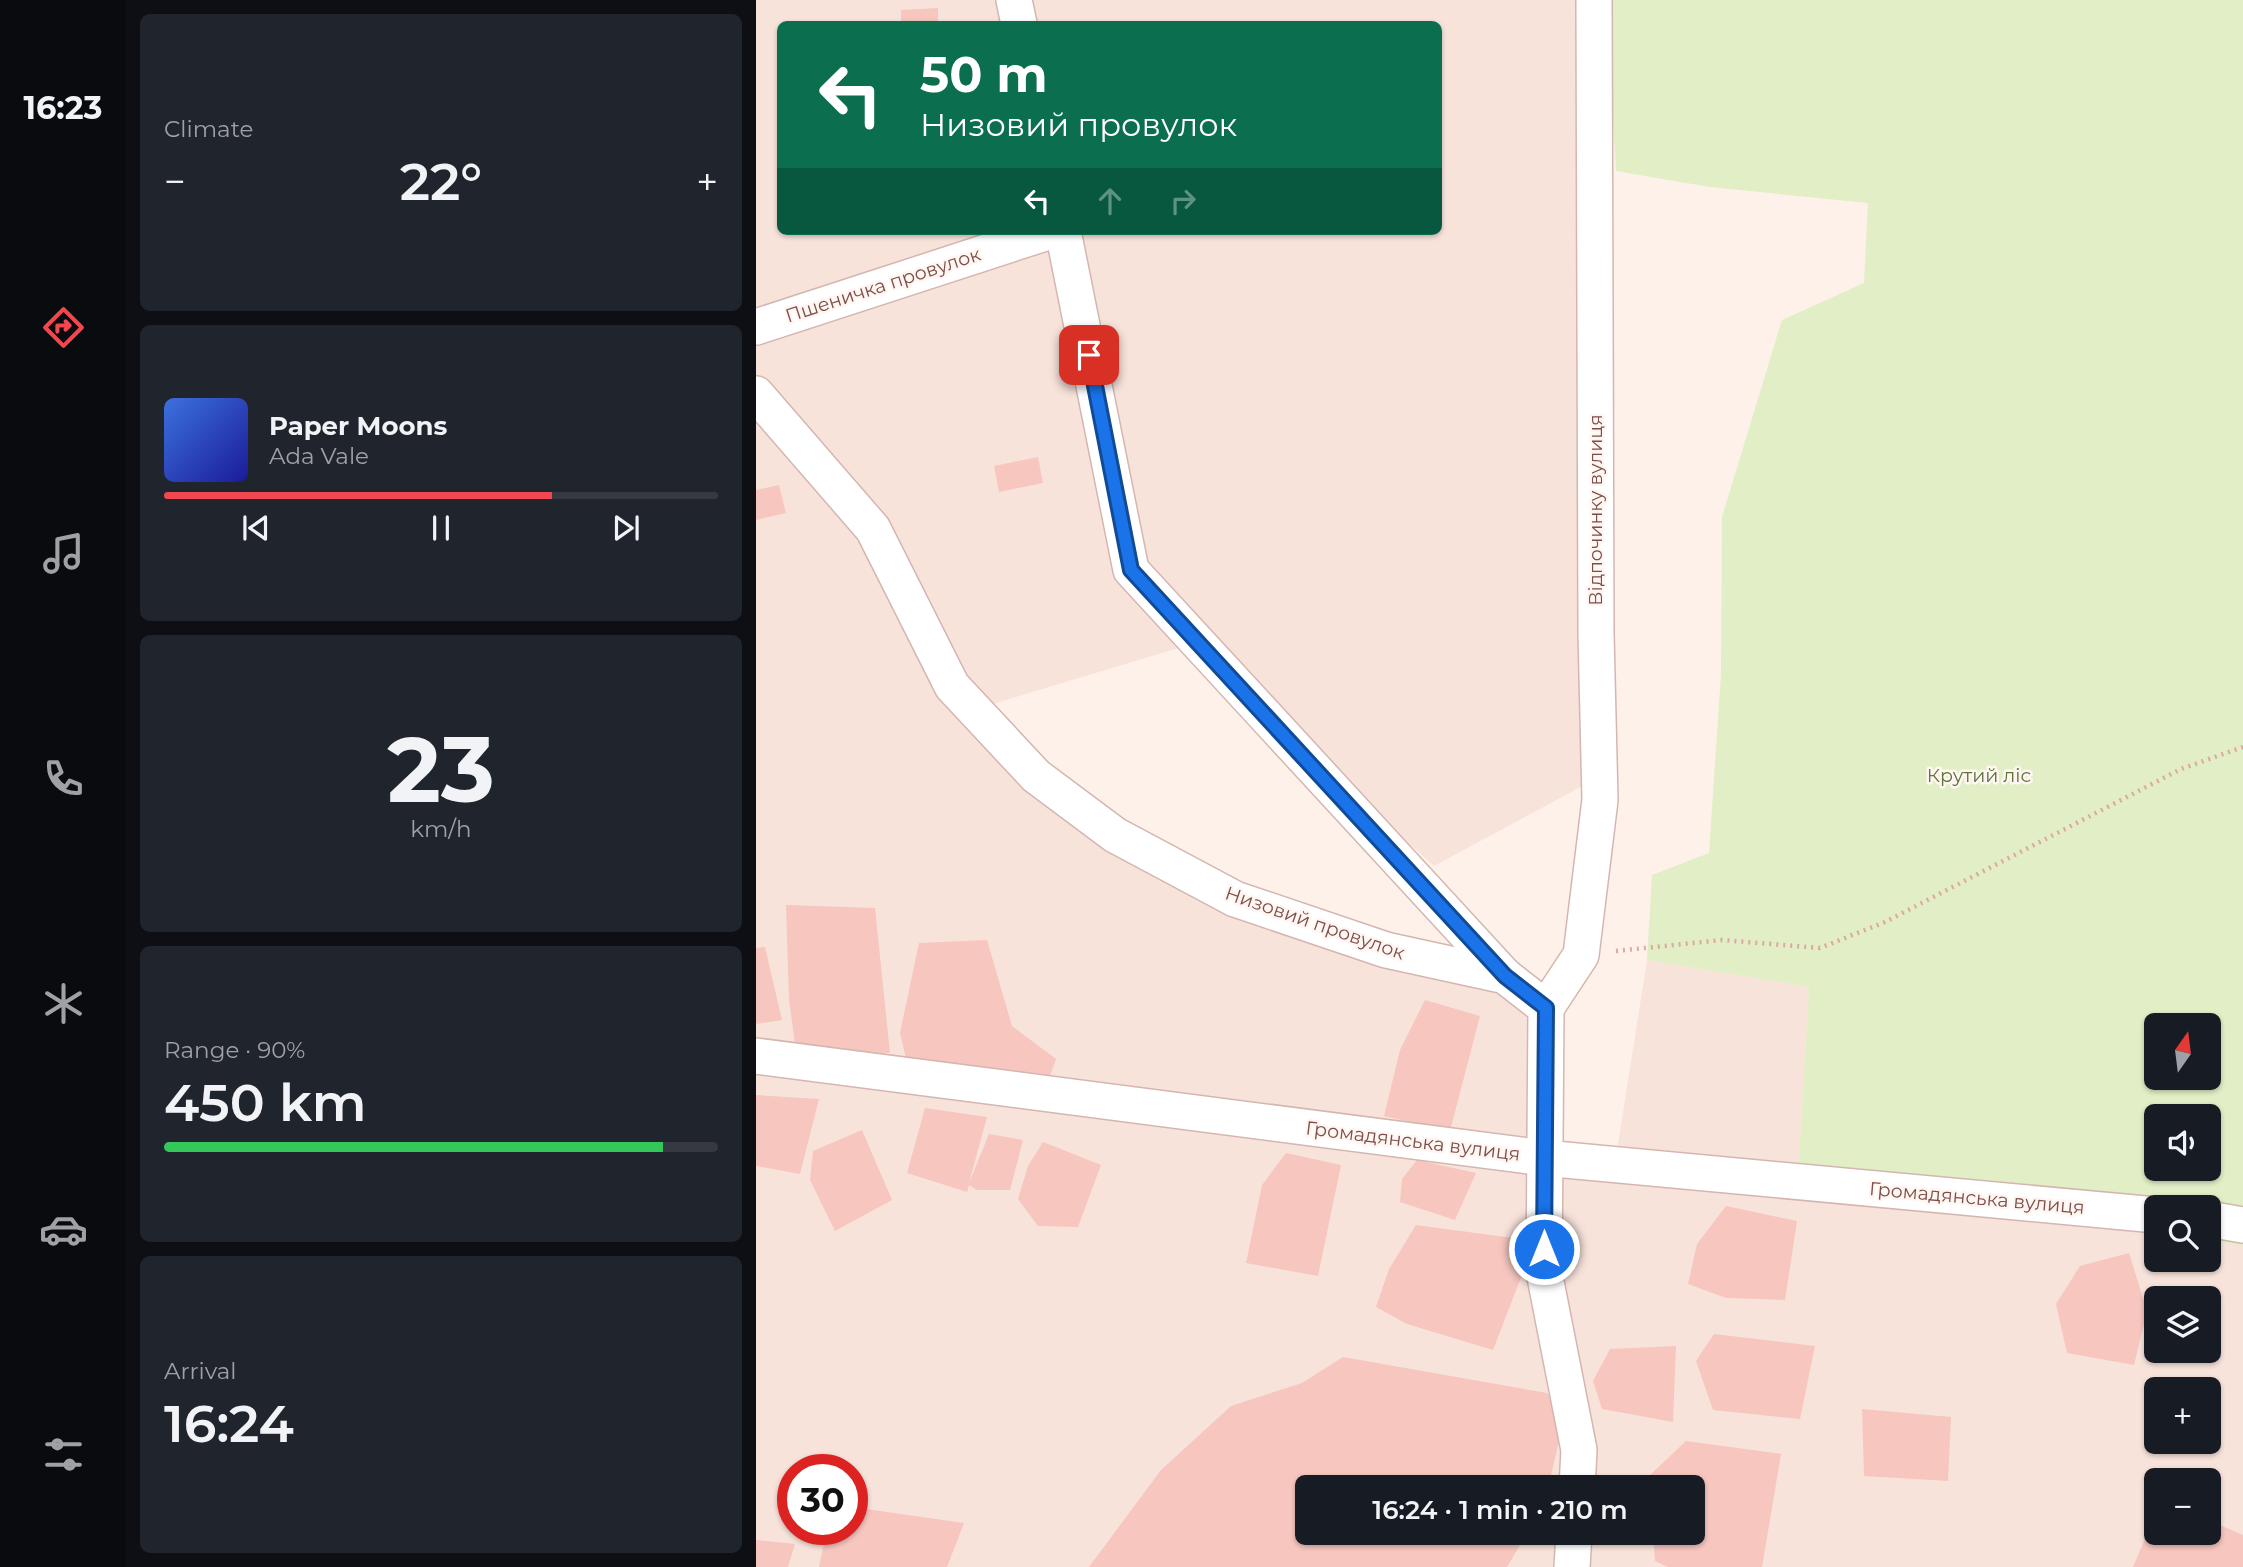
<!DOCTYPE html>
<html lang="en">
<head>
<meta charset="utf-8">
<style>
	:root { --surface:#171b24; --page:#20242c; --text:#f1f3f6; --muted:#9ea1a6; --line:#363941; --accent:#f04750 }
	body { margin:0; font-family:Montserrat,sans-serif; background:var(--page); color:var(--text); height:100vh; display:flex; flex-direction:column; font-size:26px; white-space:nowrap }
	* { box-sizing:border-box; margin:0 }
	p { font-size:23px; color:var(--muted) }
	.icon { flex:none; width:38px; height:38px; fill:none; stroke:currentColor; stroke-width:2; stroke-linecap:round; stroke-linejoin:round }
	.map { position:relative; flex:1; overflow:hidden }
	.drawer { display:flex; flex-direction:column; gap:14px; padding:14px; background:#0d0f14; width:630px }
	.drawer>* { flex:none }
	.banner { position:absolute; left:21px; top:21px; width:665px; height:214px; border-radius:10px; box-shadow:0 2px 5px #0004; background:#0b6e4f; color:#fff; overflow:hidden }
	.needle { width:46px; rotate:14deg }
	.buttons { position:absolute; left:1388px; top:1013px; display:grid; gap:14px }
	.buttons a { display:grid; place-items:center; width:77px; height:77px; border-radius:10px; background:var(--surface); box-shadow:0 2px 5px #0004; font-size:35px }
	.speed { position:absolute; left:21px; top:1454px; display:flex; gap:14px; font-size:35px; font-weight:700; text-align:center }
	.speed>* { display:grid; place-content:center; width:91px; height:91px; border-radius:50%; background:var(--surface); box-shadow:0 2px 5px #0004; line-height:1 }
	.speed .limit { border:10px solid #d22; background:#fff; color:#111 }
	.pin { position:absolute; display:grid; place-items:center; width:60px; height:60px; color:#fff; margin:-30px; border-radius:14px; box-shadow:0 4px 10px #0006 }
	.me { position:absolute; width:77px; margin:-38px; rotate:0deg; stroke-linejoin:round; filter:drop-shadow(0 0 5px #0008) }
	.turn { display:flex; align-items:center; gap:24px; height:147px; padding:0 28px; font-size:32px }
	.turn .icon { width:91px; height:91px; stroke-width:2.5 }
	.turn b { display:block; font-size:49px; line-height:60px }
	.lanes { display:flex; align-items:center; height:66px; padding:0 28px; background:#0003; justify-content:center; gap:35px; direction:ltr }
	.lanes .off { opacity:.35 }
	.big { font-size:52px; font-weight:600; line-height:1.1 }
	.drawer .widget { flex:1; display:flex; flex-direction:column; justify-content:center; gap:10px; min-width:0; padding:0 24px; border-radius:10px; background:var(--page) }
	.drawer .dial { align-items:center; gap:0 }
	.dial b { font-size:91px; line-height:1 }
	.song { display:flex; align-items:center; gap:21px }
	.cover { width:84px; height:84px; border-radius:10px; background:linear-gradient(135deg,hsl(220 70% 55%),hsl(240 70% 35%)) }
	.played { height:7px; border-radius:4px; background:linear-gradient(90deg,var(--accent) 70%,var(--line) 70%) }
	.keys { display:flex; justify-content:space-around; direction:ltr }
	.heat { display:flex; justify-content:space-between; align-items:center; font-size:38px; direction:ltr }
	.charge { height:10px; border-radius:5px; background:linear-gradient(90deg,#34c759 90%,var(--line) 0) }
	.trip { position:absolute; left:539px; top:1475px; width:410px; height:70px; border-radius:10px; background:var(--surface); box-shadow:0 2px 5px #0004; font-weight:600; line-height:70px; text-align:center }
	main { display:flex; flex:1; min-height:0 }
	.tabs { display:flex; flex-direction:column; width:126px; justify-content:space-around; align-items:center; background:#090b0e; color:var(--muted) }
	.tabs .icon { width:49px; height:49px }
	.tabs .on { color:var(--accent) }
	.tabs b { font-size:32px; color:var(--text) }
	.map>svg:first-child { display:block }
	.residential { fill:#f8e3db; fill-rule:evenodd }
	.green { fill:#e1eec6; fill-rule:evenodd }
	.building { fill:#f6c6bf }
	.lines { fill:none; stroke-linecap:round; stroke-linejoin:round }
	.minor-casing { stroke:#d4b6b1; stroke-width:38 }
	.path { stroke:#dca8a1; stroke-width:4.5; stroke-dasharray:2 5; stroke-linecap:butt }
	.minor { stroke:#fff; stroke-width:35 }
	.route-casing { stroke:#114b97; stroke-width:18 }
	.route { stroke:#1a73e8; stroke-width:12 }
	.labels { text-anchor:middle; dominant-baseline:central; stroke-width:5; stroke-linejoin:round; paint-order:stroke }
	.street-label { font-size:19px; fill:#7c4e4a; stroke:#fff6f2 }
	.park-label { font-size:19px; fill:#5c763b; stroke:#fff6f2 }
</style>
</head>
<body>
<main>
<nav class="tabs">
<b>16:23</b>
<svg class="icon on" aria-label="directions" viewBox="0 0 24 24"><path d="M12 3l9 9-9 9-9-9zM9 14v-3h6M13 9l2 2-2 2"/></svg>
<svg class="icon" aria-label="music" viewBox="0 0 24 24"><path d="M9 18V5l10-2v13"/><circle cx="6" cy="18" r="3"/><circle cx="16" cy="16" r="3"/></svg>
<svg class="icon" aria-label="phone" viewBox="0 0 24 24"><path d="M5 4h4l2 5-3 2q2 4 5 5l2-3 5 2v4C11 20 4 13 5 4z"/></svg>
<svg class="icon" aria-label="climate" viewBox="0 0 24 24"><path d="M12 3v18M4 7l16 10M4 17L20 7"/></svg>
<svg class="icon" aria-label="car" viewBox="0 0 24 24"><path d="M5 17H2v-5l4-1 3-4h7l3 4 3 1v5h-3M9 17h6M6 11h13"/><circle cx="7" cy="17" r="2"/><circle cx="17" cy="17" r="2"/></svg>
<svg class="icon" aria-label="filters" viewBox="0 0 24 24"><path d="M4 7h16M4 17h16"/><circle cx="9" cy="7" r="2"/><circle cx="15" cy="17" r="2"/></svg>
</nav>
<section class="drawer">
<div class="widget"><p>Climate</p>
<div class="heat"><a>−</a><b class="big">22°</b><a>+</a></div>
</div>
<div class="widget">
<div class="song"><i class="cover"></i><div><b>Paper Moons</b><p>Ada Vale</p></div></div>
<div class="played"></div>
<div class="keys"><svg class="icon" aria-label="previous" viewBox="0 0 24 24"><path d="M18 5L8 12l10 7zM5 5v14"/></svg><svg class="icon" aria-label="pause" viewBox="0 0 24 24"><path d="M8 5v14M16 5v14"/></svg><svg class="icon" aria-label="next" viewBox="0 0 24 24"><path d="M6 5l10 7-10 7zM19 5v14"/></svg></div>
</div>
<div class="widget dial"><b>23</b><p>km/h</p></div>
<div class="widget"><p>Range · 90%</p><b class="big">450 km</b><div class="charge"></div></div>
<div class="widget"><p>Arrival</p><b class="big">16:24</b></div>
</section>
<div class="map">
<svg width="1487" height="1567" viewBox="0 0 1487 1567">
	<rect width="100%" height="100%" fill="#fef1ea"/>
	<path class="residential" d="M0 0H828L845 776 678 866 436 644 217 710 354 827 788 1011 781 1158 861 1150 891 960 1053 987 1042 1174 1400 1232V1260H1452L1453 1241 1487 1246V1567H0ZM24 24H682V231H24ZM1400 1298H1452V1351H1400ZM1400 1390H1452V1442H1400ZM37 1470H96V1530H37ZM1400 1480H1452V1533H1400ZM551 1488H936V1533H551Z"/>
	<path class="green" d="M850 0H1487V1246L1453 1241 1452 1208H1400V1232L1042 1174 1053 987 891 960 896 875 953 853 965 674 966 517 1026 320 1108 283 1112 203 954 187 860 171ZM1400 1026H1452V1078H1400ZM1400 1116H1452V1169H1400Z"/>
	<g class="building">
		<path d="M182 8V24H145V10Z"/>
		<path d="M282 457 287 483 243 492 238 466Z"/>
		<path d="M23 485 30 513 0 520V490Z"/>
		<path d="M30 905 119 908 134 1053 40 1051 33 1000Z"/>
		<path d="M231 940 256 1026 300 1059 291 1084 153 1071 144 1033 163 943Z"/>
		<path d="M9 947 26 1020 0 1024V948Z"/>
		<path d="M669 1000 724 1016 694 1131 628 1116 644 1050Z"/>
		<path d="M0 1095 63 1099 44 1174 0 1166Z"/>
		<path d="M169 1108 231 1117 213 1183 233 1134 267 1140 254 1190H221L213 1185 211 1192 151 1173Z"/>
		<path d="M106 1130 136 1200 79 1231 54 1180 57 1151Z"/>
		<path d="M287 1142 345 1165 322 1227 282 1226 262 1199 272 1166Z"/>
		<path d="M530 1153 585 1165 562 1276 490 1263 506 1185Z"/>
		<path d="M661 1160 720 1173 699 1220 644 1202 646 1179Z"/>
		<path d="M970 1206 1041 1221 1029 1300 970 1298 932 1284 941 1244Z"/>
		<path d="M660 1225 779 1241 737 1350 651 1324 620 1307 633 1269Z"/>
		<path d="M1373 1253 1391 1311 1378 1365 1311 1353 1300 1304 1324 1266Z"/>
		<path d="M958 1334 1059 1346 1044 1419 957 1410 940 1361Z"/>
		<path d="M920 1346 917 1422 846 1409 837 1381 854 1349Z"/>
		<path d="M587 1357 791 1393 808 1420 792 1488H551V1533H771L751 1567H333L405 1470 475 1406 546 1383Z"/>
		<path d="M1106 1409 1195 1417 1192 1481 1108 1476Z"/>
		<path d="M930 1441 1025 1454 1006 1567H912L899 1561 897 1533H936V1488H895L894 1475Z"/>
		<path d="M96 1507 208 1523 191 1567H63L67 1547 77 1530H96Z"/>
		<path d="M1400 1513V1533H1452V1520L1487 1535V1567H1377Z"/>
		<path d="M0 1540 39 1544 32 1567H0Z"/>
	</g>
	<g class="lines">
		<g class="minor-casing">
			<g id="minor">
				<path d="M258 0 263 24"/>
				<path d="M307 231 375 570 749 976"/>
				<path d="M0 327 295 231"/>
				<path d="M0 394 117 529 196 686 280 776 359 835 479 899 630 950 749 976 790 1008"/>
				<path d="M790 1008 825 955 844 800 840 633 838 0"/>
				<path d="M790 1008 788 1272 823 1450 821 1488"/>
				<path d="M0 1056 788 1158 1400 1215"/>
				<path d="M1452 1219 1487 1225"/>
				<path d="M816 1567 818 1533"/>
			</g>
		</g>
		<path class="path" d="M860 951 966 940 1064 948 1129 922 1425 769 1487 747"/>
		<use href="#minor" class="minor"/>
	</g>
	<g class="lines">
		<g class="route-casing">
			<path id="route" d="M333 355 375 570 749 976 790 1008 788 1249"/>
		</g>
		<use href="#route" class="route"/>
	</g>
	<g class="labels">
		<g class="street-label">
			<text transform="translate(127 285) rotate(-18)">Пшеничка провулок</text>
			<text transform="translate(839 510) rotate(-90)">Відпочинку вулиця</text>
			<text transform="translate(559 923) rotate(19)">Низовий провулок</text>
			<text transform="translate(657 1141) rotate(7)">Громадянська вулиця</text>
			<text transform="translate(1221 1198) rotate(5)">Громадянська вулиця</text>
		</g>
		<g class="park-label">
			<text x="1223" y="775">Крутий ліс</text>
		</g>
	</g>
</svg>
<div class="buttons">
<a><svg class="needle" viewBox="-14 -14 28 28"><path d="M0-13l5 13h-10z" fill="#e53935"/><path d="M0 13l5-13h-10z" fill="#9ea1a6"/></svg></a>
<a><svg class="icon" aria-label="sound" viewBox="0 0 24 24"><path d="M4 9h4l5-4v14l-5-4H4zM17 9q2 3 0 6"/></svg></a>
<a><svg class="icon" aria-label="search" viewBox="0 0 24 24"><circle cx="10" cy="10" r="6"/><path d="M15 15l6 6"/></svg></a>
<a><svg class="icon" aria-label="layers" viewBox="0 0 24 24"><path d="M12 4l9 5-9 5-9-5zM3 14l9 5 9-5"/></svg></a>
<a>+</a>
<a>−</a>
</div>
<div class="speed"><div class="limit">30</div></div>
<div class="pin" style="left:333px;top:355px;background:#d93025"><svg class="icon" aria-label="arrive" viewBox="0 0 24 24"><path d="M6 21V4h12l-3 4 3 4H6"/></svg></div>
<svg class="me" style="left:788px;top:1249px" viewBox="-20 -20 40 40"><circle r="17" fill="#1a73e8" stroke="#fff" stroke-width="3"/><path d="M0-11L8 9 0 5-8 9z" fill="#fff"/></svg>
<div class="trip">16:24 · 1 min · 210 m</div>
<div class="banner">
<div class="turn"><svg class="icon" aria-label="left" viewBox="0 0 24 24"><path d="M17 20v-9H6M10 6l-5 5 5 5"/></svg><div><b>50 m</b>Низовий провулок</div></div>
<div class="lanes"><svg class="icon" aria-label="left" viewBox="0 0 24 24"><path d="M17 20v-9H6M10 6l-5 5 5 5"/></svg><svg class="icon off" aria-label="ahead" viewBox="0 0 24 24"><path d="M12 20V5M6 11l6-6 6 6"/></svg><svg class="icon off" aria-label="right" viewBox="0 0 24 24"><path d="M7 20v-9h11M14 6l5 5-5 5"/></svg></div>
</div>
</div>
</main>
</body>
</html>
